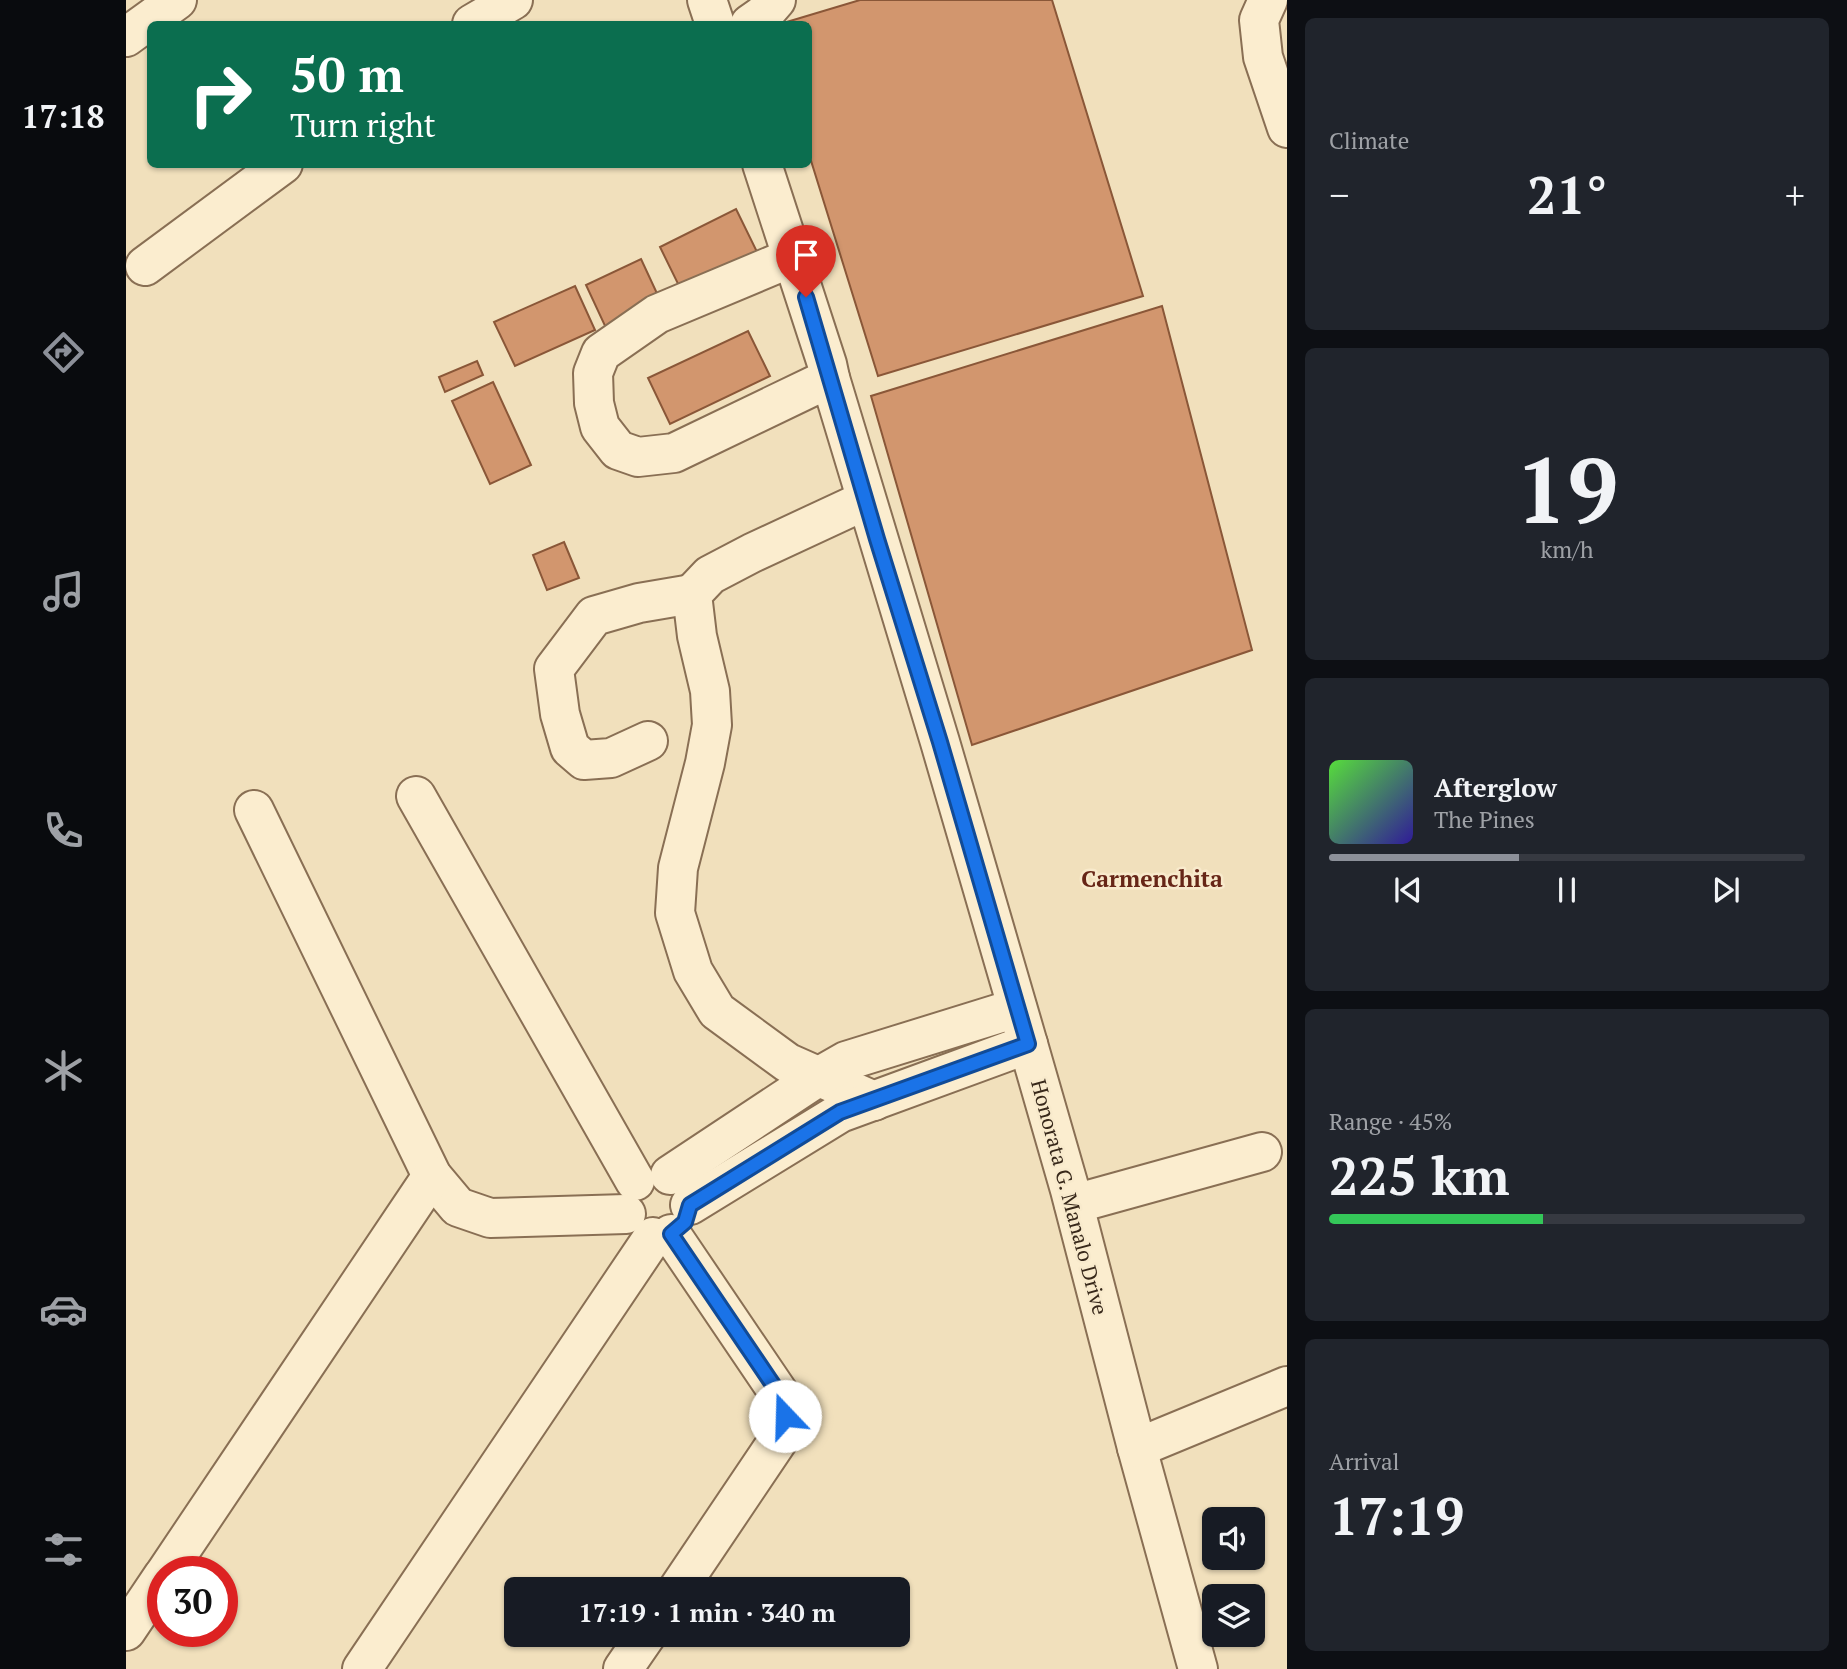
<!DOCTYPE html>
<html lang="en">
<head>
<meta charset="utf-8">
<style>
	:root { --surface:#171b24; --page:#20242c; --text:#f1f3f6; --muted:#9ea1a6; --line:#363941; --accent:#8c9099 }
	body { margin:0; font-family:"PT Serif",serif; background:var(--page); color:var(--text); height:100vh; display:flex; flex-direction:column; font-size:26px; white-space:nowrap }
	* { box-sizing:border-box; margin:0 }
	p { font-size:23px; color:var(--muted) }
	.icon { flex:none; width:38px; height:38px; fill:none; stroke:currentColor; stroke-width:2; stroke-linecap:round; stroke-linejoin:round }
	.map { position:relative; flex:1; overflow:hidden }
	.sheet { display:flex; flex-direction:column; gap:18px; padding:18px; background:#0d0f14; width:560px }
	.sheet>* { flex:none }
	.banner { position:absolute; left:21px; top:21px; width:665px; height:147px; border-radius:10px; box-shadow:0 2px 5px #0004; background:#0b6e4f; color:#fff; overflow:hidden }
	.controls { position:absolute; left:1076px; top:1507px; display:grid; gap:14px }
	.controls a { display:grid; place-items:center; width:63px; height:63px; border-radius:10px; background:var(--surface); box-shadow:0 2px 5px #0004; font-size:35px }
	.speed { position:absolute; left:21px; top:1556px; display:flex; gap:14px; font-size:35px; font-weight:700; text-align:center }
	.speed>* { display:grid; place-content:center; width:91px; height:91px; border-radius:50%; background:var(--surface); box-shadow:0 2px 5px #0004; line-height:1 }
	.speed .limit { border:10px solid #d22; background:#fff; color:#111 }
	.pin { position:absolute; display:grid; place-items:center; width:60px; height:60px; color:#fff; margin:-72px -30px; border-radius:50% 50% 50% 0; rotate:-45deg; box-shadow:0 0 7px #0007 }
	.pin .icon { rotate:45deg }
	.me { position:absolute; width:77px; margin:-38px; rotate:339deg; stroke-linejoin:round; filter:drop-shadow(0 0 5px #0008) }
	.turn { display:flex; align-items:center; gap:24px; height:147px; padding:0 28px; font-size:32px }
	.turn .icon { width:91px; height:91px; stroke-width:2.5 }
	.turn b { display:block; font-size:49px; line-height:60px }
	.big { font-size:52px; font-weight:700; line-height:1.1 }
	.sheet .tile { flex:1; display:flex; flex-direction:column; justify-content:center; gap:10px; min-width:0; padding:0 24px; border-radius:10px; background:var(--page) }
	.sheet .dial { align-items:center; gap:0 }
	.dial b { font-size:91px; line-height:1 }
	.song { display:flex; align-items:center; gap:21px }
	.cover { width:84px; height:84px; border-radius:10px; background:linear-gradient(135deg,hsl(110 70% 55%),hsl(250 70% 35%)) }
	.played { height:7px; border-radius:4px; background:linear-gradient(90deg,var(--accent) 40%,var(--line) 40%) }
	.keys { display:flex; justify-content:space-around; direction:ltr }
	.heat { display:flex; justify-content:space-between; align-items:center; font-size:38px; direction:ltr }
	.charge { height:10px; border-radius:5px; background:linear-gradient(90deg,#34c759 45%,var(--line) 0) }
	.trip { position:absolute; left:378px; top:1577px; width:406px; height:70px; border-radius:10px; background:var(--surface); box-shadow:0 2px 5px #0004; font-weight:700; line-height:70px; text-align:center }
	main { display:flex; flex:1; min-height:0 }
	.tabs { display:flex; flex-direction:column; width:126px; justify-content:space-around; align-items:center; background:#090b0e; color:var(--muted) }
	.tabs .icon { width:49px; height:49px }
	.tabs .current { color:var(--accent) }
	.tabs b { font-size:32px; color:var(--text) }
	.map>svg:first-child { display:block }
	.building { fill:#d2966e; stroke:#8a5738; stroke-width:2 }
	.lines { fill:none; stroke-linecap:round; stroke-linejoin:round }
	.minor-casing { stroke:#896f54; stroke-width:42 }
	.minor { stroke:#fbedcf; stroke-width:38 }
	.route-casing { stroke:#114b97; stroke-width:18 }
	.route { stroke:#1a73e8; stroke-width:12 }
	.labels { text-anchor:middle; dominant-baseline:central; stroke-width:5; stroke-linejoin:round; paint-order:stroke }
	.street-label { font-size:21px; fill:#37281a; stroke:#f8eacc }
	.neighbourhood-label { font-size:23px; font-weight:bold; fill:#672617; stroke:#f8eacc }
</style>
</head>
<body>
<main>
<nav class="tabs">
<b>17:18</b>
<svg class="icon current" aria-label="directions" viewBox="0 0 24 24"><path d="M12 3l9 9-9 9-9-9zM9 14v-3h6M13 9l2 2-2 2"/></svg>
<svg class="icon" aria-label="music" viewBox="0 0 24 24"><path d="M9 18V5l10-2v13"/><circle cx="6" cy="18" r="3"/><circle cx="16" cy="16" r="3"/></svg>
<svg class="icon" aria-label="phone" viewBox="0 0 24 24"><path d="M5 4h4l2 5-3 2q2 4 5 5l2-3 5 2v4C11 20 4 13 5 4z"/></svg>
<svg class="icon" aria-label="climate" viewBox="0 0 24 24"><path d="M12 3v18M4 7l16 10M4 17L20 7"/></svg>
<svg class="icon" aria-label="car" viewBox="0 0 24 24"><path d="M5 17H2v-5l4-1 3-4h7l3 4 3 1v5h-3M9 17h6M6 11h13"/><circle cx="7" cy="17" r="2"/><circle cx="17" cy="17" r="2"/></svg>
<svg class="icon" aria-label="filters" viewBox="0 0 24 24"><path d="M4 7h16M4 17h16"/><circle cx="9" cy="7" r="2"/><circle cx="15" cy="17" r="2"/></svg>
</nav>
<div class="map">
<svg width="1161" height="1669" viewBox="0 0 1161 1669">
	<rect width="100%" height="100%" fill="#f1e0bc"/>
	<g class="building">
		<path d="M734 0H926L1017 296 752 376 682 151V24H654Z"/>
		<path d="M610 209 633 256 557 294 534 247Z"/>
		<path d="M515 259 535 302 480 328 460 285Z"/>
		<path d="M449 286 469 330 389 366 368 322Z"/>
		<path d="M1036 306 1126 650 846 745 745 396Z"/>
		<path d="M622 331 644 376 544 424 522 378Z"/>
		<path d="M351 361 357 375 319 392 313 377Z"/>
		<path d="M367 382 405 465 364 484 326 401Z"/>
		<path d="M438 542 453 578 421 590 407 555Z"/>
	</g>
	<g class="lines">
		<g class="minor-casing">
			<g id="minor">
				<path d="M581 0 589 24"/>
				<path d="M1142 0 1133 20 1137 57 1161 128"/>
				<path d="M346 24 387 0"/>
				<path d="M624 24 637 15 650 0"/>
				<path d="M0 37 51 0"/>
				<path d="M636 164 701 364 704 378 814 742 902 1044 944 1190 1011 1448 1072 1669"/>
				<path d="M667 257 531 314 475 353 467 373 468 403 474 427 492 450 512 457 548 453 704 378"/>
				<path d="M19 266 157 164"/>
				<path d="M740 500 626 553 584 575 566 594 571 636 584 691 586 725 579 763 552 868 549 913 567 971 591 1011 662 1063 748 1101"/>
				<path d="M522 741 485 758 458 760 444 748 434 714 428 669 468 616 513 603 566 594"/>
				<path d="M290 796 509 1181"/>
				<path d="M128 810 306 1176 332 1207 364 1218 500 1214"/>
				<path d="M544 1175 692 1077 720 1061 891 1008"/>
				<path d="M948 1204 1136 1152"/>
				<path d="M564 1205 714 1113 902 1044"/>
				<path d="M545 1234 654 1395 659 1416 655 1436 552 1589"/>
				<path d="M1011 1448 1161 1386"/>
				<path d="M40 1572 306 1176"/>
				<path d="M0 1631 37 1576"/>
				<path d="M236 1669 527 1237"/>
				<path d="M497 1669 521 1634"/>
			</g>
		</g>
		<use href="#minor" class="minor"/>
	</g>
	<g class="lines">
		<g class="route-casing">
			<path id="route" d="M659 1416 654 1395 545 1234 559 1222 564 1205 714 1112 902 1044 814 742 751 539 680 297"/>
		</g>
		<use href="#route" class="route"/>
	</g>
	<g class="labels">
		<g class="street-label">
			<text transform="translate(944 1197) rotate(75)">Honorata G. Manalo Drive</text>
		</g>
		<g class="neighbourhood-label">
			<text x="1026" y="878">Carmenchita</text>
		</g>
	</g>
</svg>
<div class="controls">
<a><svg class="icon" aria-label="sound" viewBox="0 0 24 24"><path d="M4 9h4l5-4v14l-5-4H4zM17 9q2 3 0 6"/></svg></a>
<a><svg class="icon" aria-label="layers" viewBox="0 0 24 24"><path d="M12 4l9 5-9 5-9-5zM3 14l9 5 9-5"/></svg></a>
</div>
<div class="speed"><div class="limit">30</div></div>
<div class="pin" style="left:680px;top:297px;background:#d93025"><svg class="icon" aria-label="arrive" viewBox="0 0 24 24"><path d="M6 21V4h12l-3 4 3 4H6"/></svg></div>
<svg class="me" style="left:659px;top:1416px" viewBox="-20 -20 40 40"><circle r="19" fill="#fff"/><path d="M0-13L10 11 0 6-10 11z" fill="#1a73e8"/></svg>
<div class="trip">17:19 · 1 min · 340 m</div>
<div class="banner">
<div class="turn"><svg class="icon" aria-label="right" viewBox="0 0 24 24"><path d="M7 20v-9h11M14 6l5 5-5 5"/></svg><div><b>50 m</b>Turn right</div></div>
</div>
</div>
<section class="sheet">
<div class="tile"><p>Climate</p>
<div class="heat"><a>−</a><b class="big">21°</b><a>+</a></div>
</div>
<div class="tile dial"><b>19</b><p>km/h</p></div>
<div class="tile">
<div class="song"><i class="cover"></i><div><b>Afterglow</b><p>The Pines</p></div></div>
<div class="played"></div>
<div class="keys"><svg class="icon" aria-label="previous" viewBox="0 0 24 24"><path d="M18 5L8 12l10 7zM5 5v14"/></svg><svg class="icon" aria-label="pause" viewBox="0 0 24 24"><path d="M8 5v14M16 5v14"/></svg><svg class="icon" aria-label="next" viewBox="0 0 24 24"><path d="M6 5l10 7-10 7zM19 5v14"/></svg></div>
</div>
<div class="tile"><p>Range · 45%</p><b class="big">225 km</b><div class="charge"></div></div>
<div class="tile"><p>Arrival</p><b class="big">17:19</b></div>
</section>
</main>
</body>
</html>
